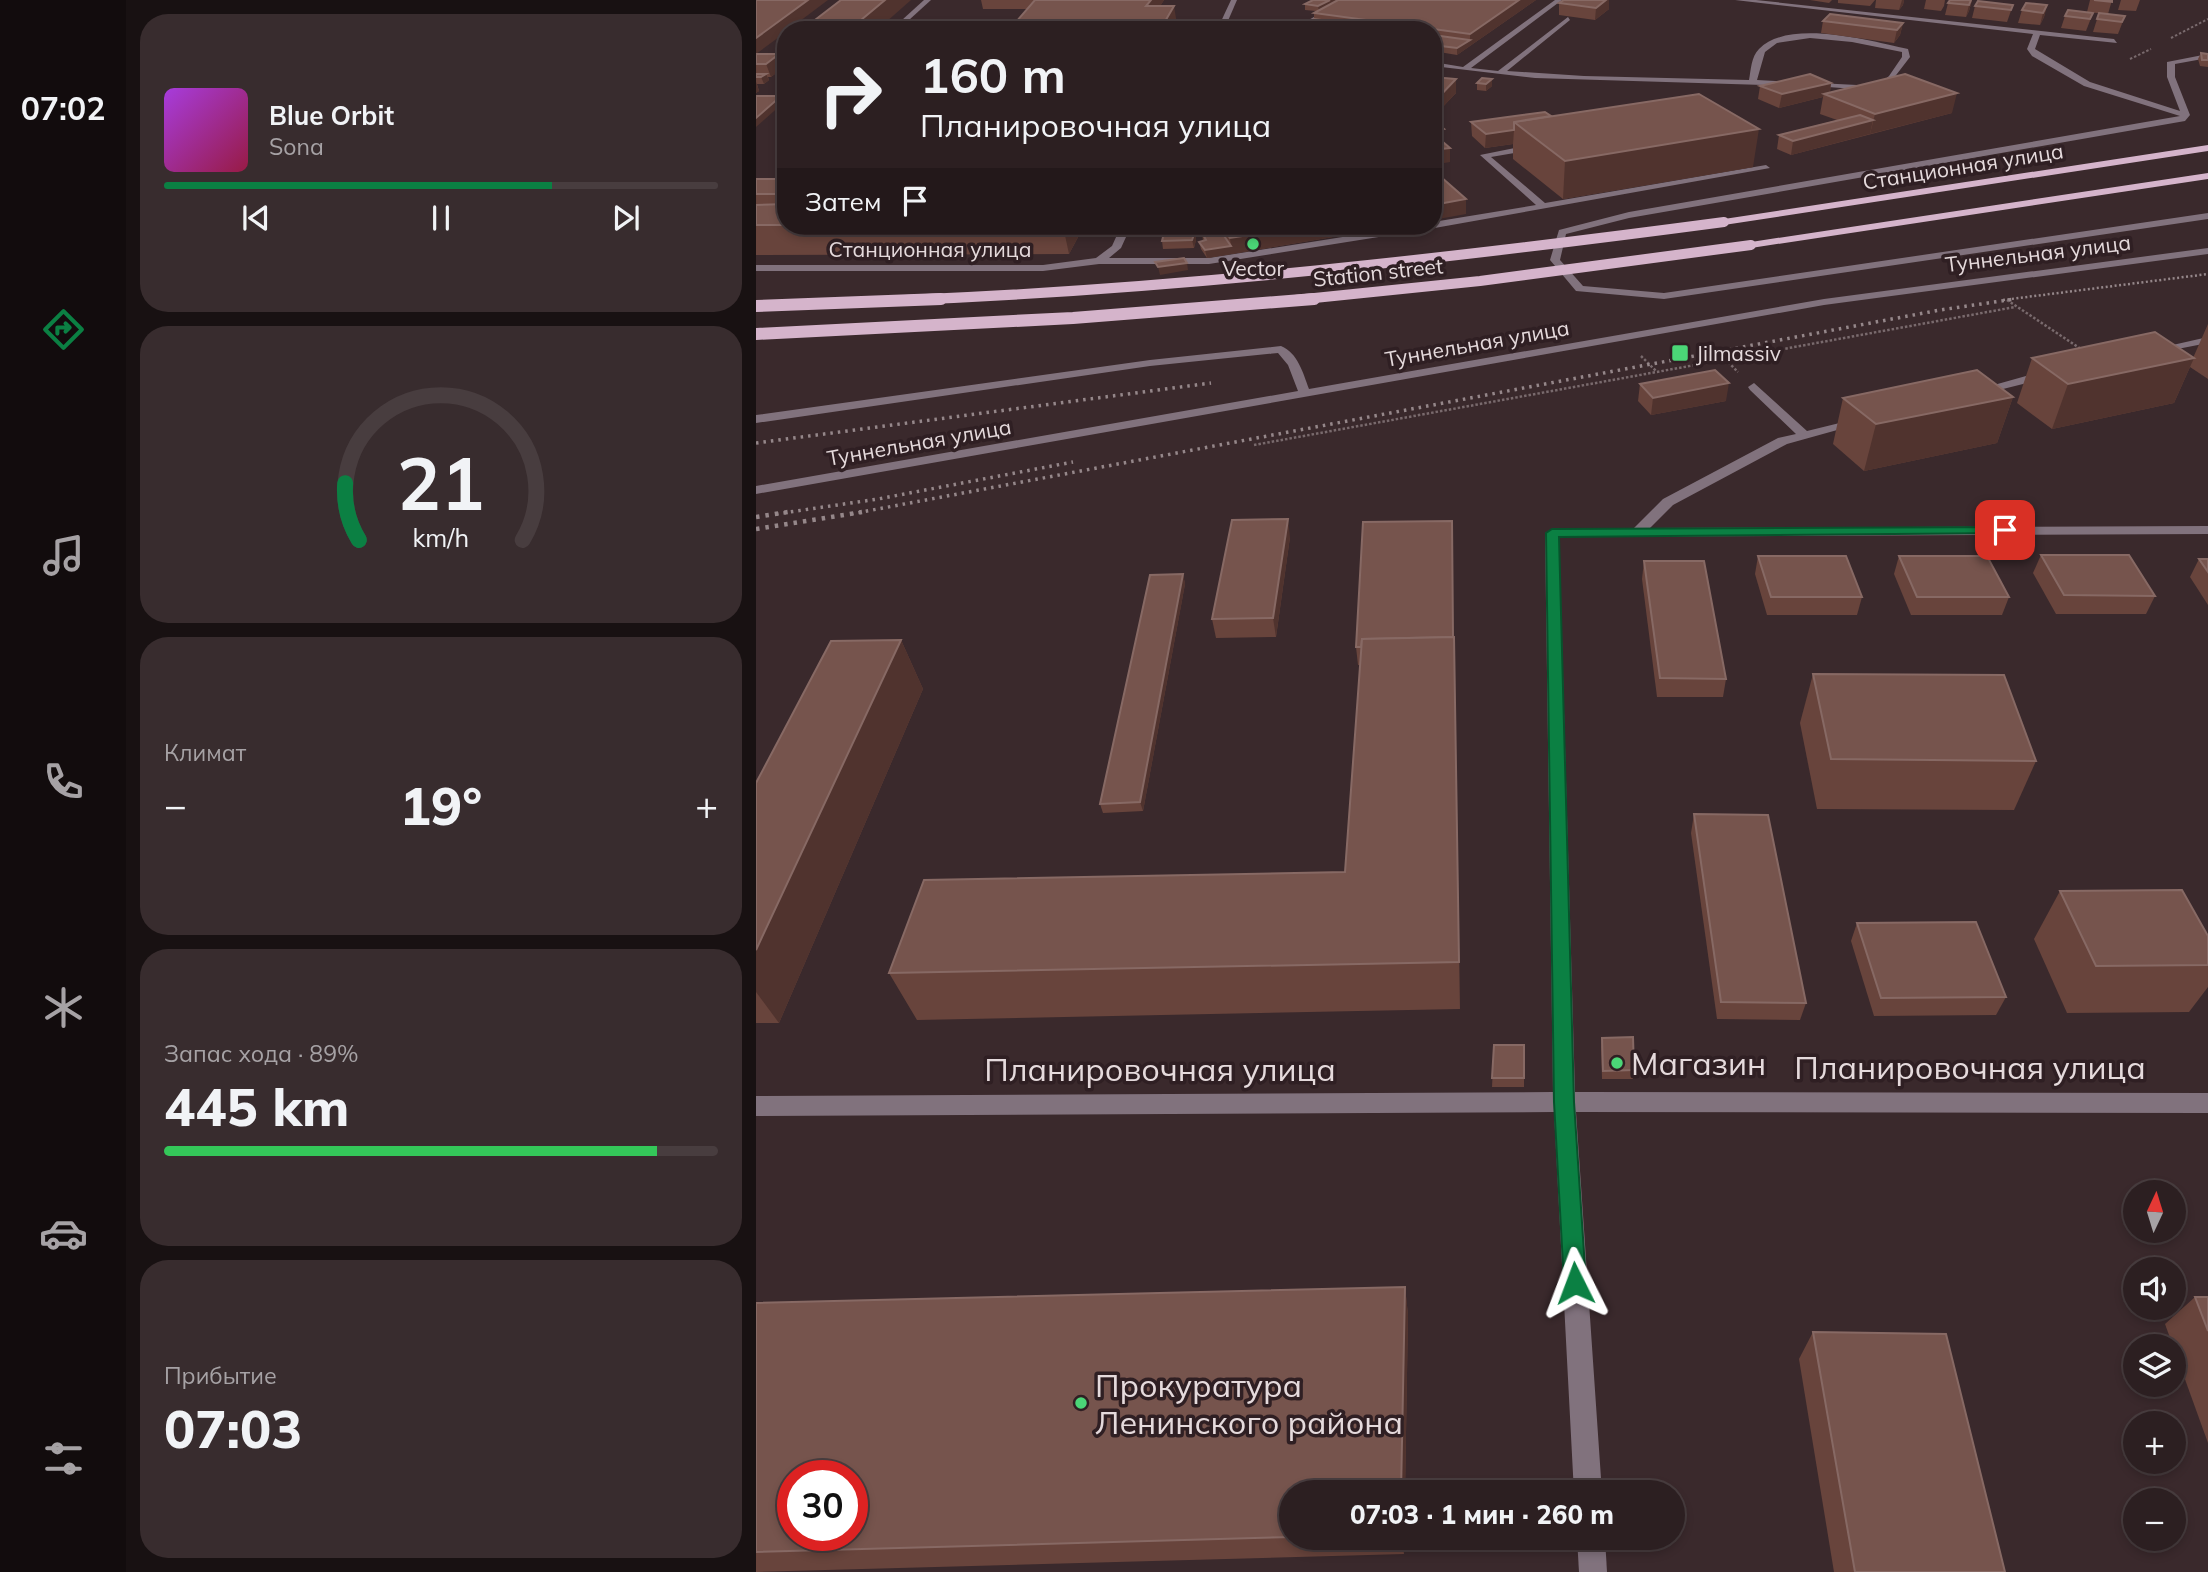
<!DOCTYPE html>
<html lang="ru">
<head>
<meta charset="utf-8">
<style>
	:root { --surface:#2c1f21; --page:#382c2e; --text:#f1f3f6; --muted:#a6a2a5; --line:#483d3f; --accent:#0b8043 }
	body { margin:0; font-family:Mulish,sans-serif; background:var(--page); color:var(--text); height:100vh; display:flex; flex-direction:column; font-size:26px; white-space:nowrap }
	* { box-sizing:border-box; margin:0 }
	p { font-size:23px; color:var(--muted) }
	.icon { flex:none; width:38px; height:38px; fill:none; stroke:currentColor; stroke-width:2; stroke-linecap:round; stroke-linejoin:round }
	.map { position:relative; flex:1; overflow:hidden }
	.panel { display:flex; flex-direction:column; gap:14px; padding:14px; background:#181112; width:630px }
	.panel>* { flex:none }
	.banner { position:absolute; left:21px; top:21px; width:665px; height:214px; border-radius:28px; box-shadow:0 4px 10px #0003,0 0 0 2px var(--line); background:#2c1f21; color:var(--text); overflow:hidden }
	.needle { width:46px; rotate:4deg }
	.buttons { position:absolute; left:1367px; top:1180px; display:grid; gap:14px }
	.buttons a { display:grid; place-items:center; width:63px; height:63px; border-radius:50%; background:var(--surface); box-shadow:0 4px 10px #0003,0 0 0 2px var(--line); font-size:35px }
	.speed { position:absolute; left:21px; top:1460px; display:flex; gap:14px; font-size:35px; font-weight:700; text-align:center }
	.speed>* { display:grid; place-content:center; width:91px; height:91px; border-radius:50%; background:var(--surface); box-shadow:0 4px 10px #0003,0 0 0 2px var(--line); line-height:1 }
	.speed .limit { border:10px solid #d22; background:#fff; color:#111 }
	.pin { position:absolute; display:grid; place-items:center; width:60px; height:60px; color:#fff; margin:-30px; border-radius:14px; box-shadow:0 4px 10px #0006 }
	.me { position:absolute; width:77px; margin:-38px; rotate:357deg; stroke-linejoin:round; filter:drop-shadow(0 0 5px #0008) }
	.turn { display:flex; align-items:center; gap:24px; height:147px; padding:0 28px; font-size:32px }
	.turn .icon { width:91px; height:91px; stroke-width:2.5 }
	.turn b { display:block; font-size:49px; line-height:60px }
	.then { display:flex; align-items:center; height:66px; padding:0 28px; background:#0003; gap:14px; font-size:26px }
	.big { font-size:52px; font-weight:800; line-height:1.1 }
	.panel .tile { flex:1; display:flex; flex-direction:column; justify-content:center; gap:10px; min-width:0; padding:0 24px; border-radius:28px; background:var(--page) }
	.panel .dial { align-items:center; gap:0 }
	.dial svg { height:182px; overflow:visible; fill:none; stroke:var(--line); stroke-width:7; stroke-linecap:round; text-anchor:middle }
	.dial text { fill:var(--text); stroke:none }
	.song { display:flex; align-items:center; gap:21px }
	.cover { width:84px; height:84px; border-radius:10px; background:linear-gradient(135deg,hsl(280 70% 55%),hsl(340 70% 35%)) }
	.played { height:7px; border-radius:4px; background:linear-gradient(90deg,var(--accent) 70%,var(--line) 70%) }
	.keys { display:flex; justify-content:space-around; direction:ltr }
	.heat { display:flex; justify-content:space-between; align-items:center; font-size:38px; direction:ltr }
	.charge { height:10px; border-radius:5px; background:linear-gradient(90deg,#34c759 89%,var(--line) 0) }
	.trip { position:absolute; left:523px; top:1480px; width:406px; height:70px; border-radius:35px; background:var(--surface); box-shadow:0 4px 10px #0003,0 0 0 2px var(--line); font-weight:800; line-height:70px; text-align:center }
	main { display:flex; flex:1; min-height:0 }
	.tab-bar { display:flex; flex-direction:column; width:126px; justify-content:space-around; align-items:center; background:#120c0d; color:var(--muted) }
	.tab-bar .icon { width:49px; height:49px }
	.tab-bar .on { color:var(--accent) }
	.tab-bar b { font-size:32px; color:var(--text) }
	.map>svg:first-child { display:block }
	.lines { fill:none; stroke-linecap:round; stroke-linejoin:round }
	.path-far1 { stroke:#796a6d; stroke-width:2; stroke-dasharray:2.5 2; stroke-linecap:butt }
	.path { stroke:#796a6d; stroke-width:2.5; stroke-dasharray:2.5 2; stroke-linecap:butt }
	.minor { fill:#81727d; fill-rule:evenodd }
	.major { fill:#d5b4cb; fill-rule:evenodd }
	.rail-far2 { stroke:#95878a; stroke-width:2.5; stroke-dasharray:2 2.5; stroke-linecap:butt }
	.rail-far1 { stroke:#95878a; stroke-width:3.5; stroke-dasharray:2.5 5; stroke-linecap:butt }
	.rail { stroke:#95878a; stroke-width:4.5; stroke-dasharray:3.5 6; stroke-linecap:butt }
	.major-bridge-far1 { stroke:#d5b4cb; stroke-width:10 }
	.major-bridge { stroke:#d5b4cb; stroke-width:12 }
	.wall { fill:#68443c }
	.shaded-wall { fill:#50332e }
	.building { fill:#76544d; stroke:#876964; stroke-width:2; fill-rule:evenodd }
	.route { fill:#0b8043; stroke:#07532c; stroke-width:2 }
	.poi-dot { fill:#4bd677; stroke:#2f1f23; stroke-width:2.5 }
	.labels { text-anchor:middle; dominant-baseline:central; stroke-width:7; stroke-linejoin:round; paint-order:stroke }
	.far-street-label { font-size:21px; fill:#e5dadc; stroke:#2f1f23 }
	.far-poi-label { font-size:21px; fill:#e5dadc; stroke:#2f1f23 }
	.near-poi-label { font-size:32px; fill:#e5dadc; stroke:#2f1f23; text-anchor:start }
	.near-street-label { font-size:32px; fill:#e5dadc; stroke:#2f1f23 }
</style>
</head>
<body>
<main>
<nav class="tab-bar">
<b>07:02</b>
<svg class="icon on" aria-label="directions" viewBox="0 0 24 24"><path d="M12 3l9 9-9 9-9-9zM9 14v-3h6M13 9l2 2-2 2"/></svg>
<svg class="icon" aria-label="music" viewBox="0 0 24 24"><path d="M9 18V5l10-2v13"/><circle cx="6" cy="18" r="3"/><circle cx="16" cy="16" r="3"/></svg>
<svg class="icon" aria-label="phone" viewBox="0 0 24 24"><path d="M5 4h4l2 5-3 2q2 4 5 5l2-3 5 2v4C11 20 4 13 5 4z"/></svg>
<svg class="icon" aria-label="climate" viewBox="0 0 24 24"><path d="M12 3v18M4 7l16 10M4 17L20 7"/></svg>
<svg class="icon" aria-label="car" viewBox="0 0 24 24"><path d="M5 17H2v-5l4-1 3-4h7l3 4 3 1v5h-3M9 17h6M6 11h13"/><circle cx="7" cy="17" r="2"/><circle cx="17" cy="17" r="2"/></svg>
<svg class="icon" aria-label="filters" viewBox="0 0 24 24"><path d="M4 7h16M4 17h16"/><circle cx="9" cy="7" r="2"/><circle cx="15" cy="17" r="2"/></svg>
</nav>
<section class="panel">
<div class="tile">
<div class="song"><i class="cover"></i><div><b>Blue Orbit</b><p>Sona</p></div></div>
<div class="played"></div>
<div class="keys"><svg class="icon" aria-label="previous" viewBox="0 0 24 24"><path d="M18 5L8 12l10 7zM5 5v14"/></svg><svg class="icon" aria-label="pause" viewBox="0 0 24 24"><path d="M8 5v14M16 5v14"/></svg><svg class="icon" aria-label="next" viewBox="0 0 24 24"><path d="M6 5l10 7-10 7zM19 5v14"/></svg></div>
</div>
<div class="tile dial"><svg viewBox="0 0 100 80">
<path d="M14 69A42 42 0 1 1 86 69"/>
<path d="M14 69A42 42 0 0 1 8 44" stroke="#0b8043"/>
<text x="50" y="56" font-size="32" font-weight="700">21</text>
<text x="50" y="72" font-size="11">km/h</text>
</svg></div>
<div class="tile"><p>Климат</p>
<div class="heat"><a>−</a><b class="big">19°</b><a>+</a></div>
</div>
<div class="tile"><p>Запас хода · 89%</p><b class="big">445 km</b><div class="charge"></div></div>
<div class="tile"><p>Прибытие</p><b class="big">07:03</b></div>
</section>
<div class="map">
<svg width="1452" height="1572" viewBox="0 0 1452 1572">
	<rect width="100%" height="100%" fill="#3a292c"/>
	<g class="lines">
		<g class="path-far1">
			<path d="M1415 38 1452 19"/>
			<path d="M1374 59 1395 49"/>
		</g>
		<g class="path">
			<path d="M1251 300 1328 351"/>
			<path d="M885 356 900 371"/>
			<path d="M969 359 982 372"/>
			<path d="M498 445 1259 307"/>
		</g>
		<g class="minor">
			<path d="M168 0H175L142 30H135Z"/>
			<path d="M475 0H481L468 30H461Z"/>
			<path d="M588 0H596L544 30H535Z"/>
			<path d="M799 0H806L715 68 742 71 812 17 814 20 751 71 828 76 993 80C995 70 995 57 1003 49 1033 18 1115 41 1152 49L1154 57 1134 83 1116 93 1113 90 1072 87 779 78 677 66V62L707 67ZM1054 38 1096 42 1146 52V57L1133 76 1121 86 1001 80 1009 52 1021 43Z"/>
			<path d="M979 0H1000L1358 39 1361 43 1284 35 1279 49 1334 82 1424 111 1411 77V62L1452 54V58L1419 64V77L1434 115 1429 121 873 218 810 234 804 260 827 286 908 293 1452 213V219L908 299 820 291 794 260 803 230 873 212 1424 116 1328 86 1276 56 1271 49 1277 34Z"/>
			<path d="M779 144 782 149 735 157 789 203 1010 165 1014 168 673 229 453 264H343L287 271H0V265H287L340 258 356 246 365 226H375L365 248 353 258H453L656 226H677V222L780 205 724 155Z"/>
			<path d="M1452 248V254L1068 305 0 494V486L542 391 532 365 522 353 394 366 0 423V415L394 360 525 346C542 353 547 373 553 389L1068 299Z"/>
			<path d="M1452 337V343L1396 354 1390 351Z"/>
			<path d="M1291 370 1297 374 1295 377 1219 396 1213 392Z"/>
			<path d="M998 383 1051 431 1104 418 1110 422 1031 444 917 505 894 528 1452 526V534L803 537 819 1092 1452 1093V1113L820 1112 846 1493H818L798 1112 0 1116V1096L797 1092 789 533 796 529 878 528 907 499 1022 438 1040 434 994 390 992 387Z"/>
			<path d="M821 1538H849L851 1572H823Z"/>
		</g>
		<g class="major">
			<path d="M1452 145V151L968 225 963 222 968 219Z"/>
			<path d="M1452 173V179L995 248 990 245 995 242Z"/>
		</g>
		<path class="rail-far2" d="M1247 300 1452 274"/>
		<g class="rail-far1">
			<path d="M0 443 455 383"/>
			<path d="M20 514 122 499 317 462"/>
			<path d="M95 514 1184 310 1259 299"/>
		</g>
		<g class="rail">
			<path d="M0 517 32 512"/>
			<path d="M0 529 106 512"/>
		</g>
		<g class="major-bridge-far1">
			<path d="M149 300C424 289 696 258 968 222"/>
			<path d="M539 300 724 281 995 245"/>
		</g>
		<g class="major-bridge">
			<path d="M0 306 185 299"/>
			<path d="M0 334 317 318 558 299"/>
		</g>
	</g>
	<g class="wall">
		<path d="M225 0H408L404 6 421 24 271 9H227Z"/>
		<path d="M780 0 701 55 677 51V30H544L543 27 558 19V13L560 11 549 10V4Z"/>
		<path d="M1054 0H1076L1073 3Z"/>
		<path d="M1082 0H1119L1114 6 1082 3Z"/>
		<path d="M1120 0H1148L1147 5 1143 10 1119 8Z"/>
		<path d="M1170 0H1189L1188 6 1185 11 1168 9Z"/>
		<path d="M1216 0 1213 11 1210 17 1189 15 1192 3Z"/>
		<path d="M1334 0H1356L1352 14 1331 12Z"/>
		<path d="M1365 0H1384L1380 11 1362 10Z"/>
		<path d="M803 3 853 9 839 20 803 15Z"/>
		<path d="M1257 5 1251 22 1216 18 1219 6Z"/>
		<path d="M1291 5 1288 17 1284 25 1262 23 1266 10Z"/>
		<path d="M1337 13 1330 31 1305 28 1309 16Z"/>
		<path d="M1343 13 1369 16 1362 34 1337 32Z"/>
		<path d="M1067 21 1147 23 1144 35 1138 43 1065 33Z"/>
		<path d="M1445 53 1452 54V67L1444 66 1442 59Z"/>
		<path d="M0 54 28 67 15 77H12L13 80 8 84H1L3 91 0 93Z"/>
		<path d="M677 77 700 79V93L681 113 677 112Z"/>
		<path d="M30 79V89H28L25 82Z"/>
		<path d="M736 79V86L730 91 721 90V83Z"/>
		<path d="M1075 83 1074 92 1196 113 1035 155 1021 149 1023 135 1081 120 1064 114 1067 97 1023 108 1002 99 1004 86Z"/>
		<path d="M795 116 997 167 807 199 757 159V144L729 148 716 136 715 122Z"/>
		<rect x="0" y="179" width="30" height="46"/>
		<path d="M0 225 328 226 313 254 0 255Z"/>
		<path d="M458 226H643L451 258 445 249 443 242 447 241 446 233 460 231Z"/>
		<path d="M439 232 440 240 438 248 407 249 406 241Z"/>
		<path d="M1452 324V379L1434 367 1418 403 1296 429 1261 403 1276 358H1437Z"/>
		<path d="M884 384 970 401 895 415 882 401Z"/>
		<path d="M1257 397 1241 443 1108 471 1077 444 1087 398Z"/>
		<path d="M534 537 520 637 460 638 456 619Z"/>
		<path d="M1285 555 1399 596 1390 614H1300L1277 573Z"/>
		<path d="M1002 556 1106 597 1101 615H1011L999 574Z"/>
		<path d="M1143 556 1253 597 1246 615H1155L1138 574Z"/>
		<path d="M1443 559H1452V605L1434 577Z"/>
		<path d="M888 561 970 679 967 697H901L886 579Z"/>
		<path d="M427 574 429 584 387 811 347 813 344 804Z"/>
		<path d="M697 637 699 686 704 1009 161 1020 133 973 589 872 604 665H602L600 647Z"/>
		<path d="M145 640 167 689 23 1023H0V783Z"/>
		<path d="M1057 674 1280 761 1258 810 1061 809 1044 723Z"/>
		<path d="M938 814 1050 1003 1044 1020 961 1019 935 833Z"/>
		<path d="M1304 891 1452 936V987L1433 1012 1311 1013 1278 939Z"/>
		<path d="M1101 923 1250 997 1240 1015 1118 1016 1095 941Z"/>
		<path d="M846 1038 878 1070 877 1079H846L845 1047Z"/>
		<path d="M738 1045H768V1087H736Z"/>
		<path d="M649 1287 652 1315 649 1493H536V1538H648V1554L0 1572V1303Z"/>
		<path d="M1439 1297H1452V1443L1409 1324Z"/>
		<path d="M1057 1332 1249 1572H1078L1043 1359Z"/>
	</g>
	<g class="shaded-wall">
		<path d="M52 0H72L32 30H30V32L0 54V38Z"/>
		<path d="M129 0H155L121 30H93Z"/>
		<path d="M395 0H408L393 24 390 6Z"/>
		<path d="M574 0H582L563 12 562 6Z"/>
		<path d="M763 0H780L701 55V48L714 40V34Z"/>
		<path d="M850 0H853V9L839 20 840 8Z"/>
		<path d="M1146 0H1148L1147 5 1143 10Z"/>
		<path d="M1216 0 1213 11 1210 17 1213 5Z"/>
		<path d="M1291 5 1288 17 1284 25 1287 13Z"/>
		<path d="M418 6 421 24 418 30H404Z"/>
		<path d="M1147 23 1144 35 1138 43 1141 30Z"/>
		<path d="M23 54 28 67 15 77 10 64Z"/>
		<path d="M10 74 13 80 8 84 5 77Z"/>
		<path d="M700 79V93L681 113V99Z"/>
		<path d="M736 79V86L730 91V84Z"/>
		<path d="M0 82 3 91 0 93Z"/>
		<path d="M1075 83 1073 96 1068 94 1067 97 1023 108 1026 94Z"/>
		<path d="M1201 93 1196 113 1114 134 1119 114Z"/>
		<path d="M25 96 27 103 0 127V118Z"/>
		<path d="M1117 120 1114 134 1035 155 1037 141Z"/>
		<path d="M688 129V143L677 145V131Z"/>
		<path d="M1003 129 997 167 807 199 809 161Z"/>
		<path d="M758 130 757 144 729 148 730 134Z"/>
		<path d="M694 148V162L677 165V150Z"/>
		<path d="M710 199V214L677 220V205Z"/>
		<path d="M307 226H328L313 254Z"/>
		<path d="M550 226H643L451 258 449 250 475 246 474 238Z"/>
		<path d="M439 232 440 240 438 248 436 240Z"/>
		<path d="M431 263 432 270 404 275 402 267Z"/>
		<path d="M1438 358 1418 403 1296 429 1312 384Z"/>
		<path d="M973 383 970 401 895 415 897 398Z"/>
		<path d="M1257 397 1241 443 1108 471 1120 424Z"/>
		<path d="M532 519 534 537 520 637 517 618Z"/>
		<path d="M427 574 429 584 387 811 384 802Z"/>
		<path d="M145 640 167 689 23 1023 0 992V950Z"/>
		<path d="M649 1287 652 1315 649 1493H645Z"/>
		<path d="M645 1538H648V1554Z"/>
	</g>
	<g class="building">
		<path d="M0 0H52L0 38Z"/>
		<path d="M85 0H129L93 30H46Z"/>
		<path d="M279 0H395L390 6H418L404 30H253Z"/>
		<path d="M557 0H574L562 6 549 4Z"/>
		<path d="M582 0H763L714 34 558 13Z"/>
		<path d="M808 0H850L840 8 803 3Z"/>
		<path d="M1194 0H1215L1213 5 1192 3Z"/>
		<path d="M1338 0H1356V2Z"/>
		<path d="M1222 1 1257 5 1255 10 1219 6Z"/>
		<path d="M1270 3 1291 5 1287 13 1266 10Z"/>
		<path d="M1312 10 1337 13 1334 19 1309 16Z"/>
		<path d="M1343 13 1369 16 1366 22 1341 19Z"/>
		<path d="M1074 14 1147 23 1141 30 1067 21Z"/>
		<path d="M558 19 639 30H566L543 27Z"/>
		<path d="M677 35 714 40 701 48 677 45Z"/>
		<path d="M1445 53 1452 54V60H1446Z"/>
		<path d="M0 54H23L10 64H0Z"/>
		<path d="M0 74H10L5 77H0Z"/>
		<path d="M1054 74 1075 83 1026 94 1004 86Z"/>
		<path d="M1149 74 1201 93 1119 114 1068 94Z"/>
		<path d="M677 77 700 79 681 99H677Z"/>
		<path d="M726 78 736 79 730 84 721 83Z"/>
		<path d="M943 94 1003 129 809 161 758 122Z"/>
		<path d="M0 96H25L0 118Z"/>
		<path d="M789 112 795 116 758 122V130L730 134 715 122Z"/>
		<path d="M1104 115 1117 120 1037 141 1023 135Z"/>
		<path d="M677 120 688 129 677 131Z"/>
		<path d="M677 136H680L694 148 677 150Z"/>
		<path d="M685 177 710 199 677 205V178Z"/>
		<rect x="0" y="179" width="30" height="15"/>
		<path d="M30 204V225H0V205Z"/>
		<path d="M465 226H550L474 238Z"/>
		<path d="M464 230 475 246 449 250 443 242 450 240 446 233Z"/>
		<path d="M439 232 436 240 406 241 408 233Z"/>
		<path d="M428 258 431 263 402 267 399 262Z"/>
		<path d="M1399 332 1438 358 1312 384 1276 358Z"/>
		<path d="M959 370 973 383 897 398 884 384Z"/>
		<path d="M1221 370 1257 397 1120 424 1087 398Z"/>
		<path d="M532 519 517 618 456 619 476 520Z"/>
		<path d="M696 521 697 637 606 639 605 647H600L607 522Z"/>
		<path d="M1285 555H1373L1399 596 1308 595Z"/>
		<path d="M1002 556H1090L1106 597H1015Z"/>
		<path d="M1143 556H1231L1253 597H1161Z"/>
		<path d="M1443 559H1452V572Z"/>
		<path d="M888 561H948L970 679 904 678Z"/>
		<path d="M427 574 384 802 344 804 394 575Z"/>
		<path d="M698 637 703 962 133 973 168 880 589 872 606 639Z"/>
		<path d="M145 640 0 950V783L75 641Z"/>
		<path d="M1057 674 1248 675 1280 761 1075 759Z"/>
		<path d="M938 814 1012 815 1050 1003 965 1002Z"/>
		<path d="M1426 890 1452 936V965L1340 966 1304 891Z"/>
		<path d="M1220 922 1250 997 1125 998 1101 923Z"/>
		<path d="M877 1037 878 1070 847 1071 846 1038Z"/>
		<path d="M738 1045H768V1078H736Z"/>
		<path d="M649 1287 645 1493H536V1537L0 1552V1303ZM37 1475H96V1535H37Z"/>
		<path d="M1439 1297H1452V1331Z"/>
		<path d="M1057 1332 1190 1334 1249 1572H1099Z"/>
	</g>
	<path class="route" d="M1249 527 1255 530 1253 533 803 537 818 1102 830 1283 827 1291 819 1294 811 1291 808 1283 798 1102 790 533 796 529Z"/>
	<g class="poi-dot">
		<circle cx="497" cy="244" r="7"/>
		<rect x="915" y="344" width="18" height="18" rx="3.5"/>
		<circle cx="861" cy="1063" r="7"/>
		<circle cx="325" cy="1403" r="7"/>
	</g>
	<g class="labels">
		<g class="far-street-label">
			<text transform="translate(1207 166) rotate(-9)">Станционная улица</text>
			<text x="174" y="249">Станционная улица</text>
			<text transform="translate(1282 253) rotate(-7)">Туннельная улица</text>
			<text transform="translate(622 272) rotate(-6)">Station street</text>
			<text transform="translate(721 343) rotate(-10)">Туннельная улица</text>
			<text transform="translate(163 442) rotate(-10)">Туннельная улица</text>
		</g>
		<g class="far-poi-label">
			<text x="497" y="268">Vector</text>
			<text x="940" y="353" text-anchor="start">Jilmassiv</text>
		</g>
		<g class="near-poi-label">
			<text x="875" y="1063">Магазин</text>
			<text x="339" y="1385">Прокуратура<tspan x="339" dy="37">Ленинского района</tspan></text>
		</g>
		<g class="near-street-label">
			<text x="1214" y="1067">Планировочная улица</text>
			<text x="404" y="1069">Планировочная улица</text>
		</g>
	</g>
</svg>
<div class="buttons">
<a><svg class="needle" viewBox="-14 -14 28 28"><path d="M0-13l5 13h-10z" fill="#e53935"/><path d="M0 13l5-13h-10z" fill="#a6a2a5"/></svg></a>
<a><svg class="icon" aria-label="sound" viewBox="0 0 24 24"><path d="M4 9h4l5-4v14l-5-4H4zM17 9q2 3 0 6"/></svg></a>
<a><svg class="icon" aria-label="layers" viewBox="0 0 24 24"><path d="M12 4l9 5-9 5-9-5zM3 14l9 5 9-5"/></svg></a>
<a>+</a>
<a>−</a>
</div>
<div class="speed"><div class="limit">30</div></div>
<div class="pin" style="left:1249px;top:530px;background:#d93025"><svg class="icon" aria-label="arrive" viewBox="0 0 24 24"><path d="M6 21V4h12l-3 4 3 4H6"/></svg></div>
<svg class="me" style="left:819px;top:1283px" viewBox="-20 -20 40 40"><path d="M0-17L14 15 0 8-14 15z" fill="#0b8043" stroke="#fff" stroke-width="4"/></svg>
<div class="trip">07:03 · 1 мин · 260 m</div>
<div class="banner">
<div class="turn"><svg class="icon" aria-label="right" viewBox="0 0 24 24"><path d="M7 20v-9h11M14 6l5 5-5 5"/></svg><div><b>160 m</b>Планировочная улица</div></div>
<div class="then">Затем<svg class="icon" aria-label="arrive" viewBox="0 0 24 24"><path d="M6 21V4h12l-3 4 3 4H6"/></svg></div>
</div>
</div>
</main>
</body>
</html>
